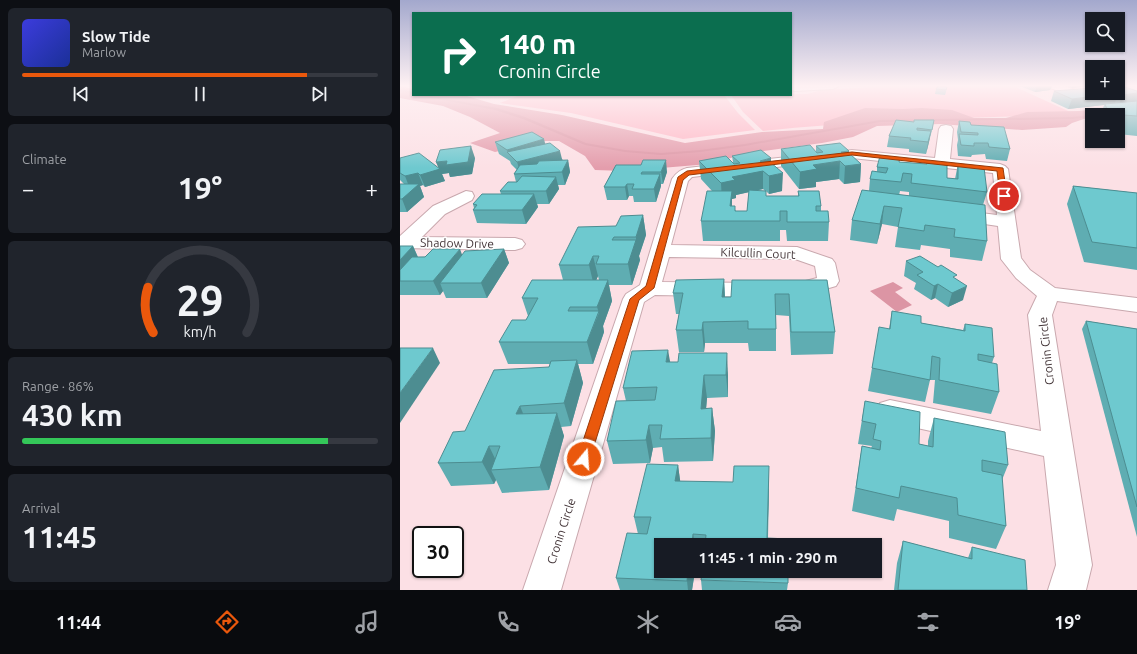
<!DOCTYPE html>
<html lang="en">
<head>
<meta charset="utf-8">
<style>
	:root { --surface:#171b24; --page:#20242c; --text:#f1f3f6; --muted:#9ea1a6; --line:#363941; --accent:#ea580c }
	body { margin:0; font-family:Ubuntu,sans-serif; background:var(--page); color:var(--text); height:100vh; display:flex; flex-direction:column; font-size:15px; white-space:nowrap }
	* { box-sizing:border-box; margin:0 }
	p { font-size:13px; color:var(--muted) }
	.icon { flex:none; width:22px; height:22px; fill:none; stroke:currentColor; stroke-width:2; stroke-linecap:round; stroke-linejoin:round }
	.map { position:relative; flex:1; overflow:hidden }
	.side { display:flex; flex-direction:column; gap:8px; padding:8px; background:#0d0f14; width:400px }
	.side>* { flex:none }
	.top-card { position:absolute; left:12px; top:12px; width:380px; height:84px; border-radius:0px; box-shadow:0 1px 3px #0004; background:#0b6e4f; color:#fff; overflow:hidden }
	.fabs { position:absolute; left:685px; top:12px; display:grid; gap:8px }
	.fabs a { display:grid; place-items:center; width:40px; height:40px; border-radius:0px; background:var(--surface); box-shadow:0 1px 3px #0004; font-size:20px }
	.speed { position:absolute; left:12px; top:526px; display:flex; gap:8px; font-size:20px; font-weight:700; text-align:center }
	.speed>* { display:grid; place-content:center; width:52px; height:52px; border-radius:50%; background:var(--surface); box-shadow:0 1px 3px #0004; line-height:1 }
	.speed .limit { border:2px solid #111; border-radius:6px; background:#fff; color:#111 }
	.pin { position:absolute; display:grid; place-items:center; width:34px; height:34px; color:#fff; margin:-17px; border:2px solid #fff; border-radius:50%; box-shadow:0 1px 4px #0007 }
	.me { position:absolute; width:44px; margin:-22px; rotate:18deg; stroke-linejoin:round; filter:drop-shadow(0 0 3px #0008) }
	.turn { display:flex; align-items:center; gap:14px; height:84px; padding:0 20px; font-size:18px }
	.turn .icon { width:52px; height:52px; stroke-width:2.5 }
	.turn b { display:block; font-size:28px; line-height:34px }
	.big { font-size:30px; font-weight:600; line-height:1.1 }
	.side .widget { flex:1; display:flex; flex-direction:column; justify-content:center; gap:6px; min-width:0; padding:0 14px; border-radius:6px; background:var(--page) }
	.side .dial { align-items:center; gap:0 }
	.dial svg { height:104px; overflow:visible; fill:none; stroke:var(--line); stroke-width:7; stroke-linecap:round; text-anchor:middle }
	.dial text { fill:var(--text); stroke:none }
	.song { display:flex; align-items:center; gap:12px }
	.cover { width:48px; height:48px; border-radius:6px; background:linear-gradient(135deg,hsl(240 70% 55%),hsl(230 70% 35%)) }
	.played { height:4px; border-radius:2px; background:linear-gradient(90deg,var(--accent) 80%,var(--line) 80%) }
	.keys { display:flex; justify-content:space-around; direction:ltr }
	.heat { display:flex; justify-content:space-between; align-items:center; font-size:22px; direction:ltr }
	.charge { height:6px; border-radius:3px; background:linear-gradient(90deg,#34c759 86%,var(--line) 0) }
	.trip { position:absolute; left:254px; top:538px; width:228px; height:40px; border-radius:0px; background:var(--surface); box-shadow:0 1px 3px #0004; font-weight:600; line-height:40px; text-align:center }
	.menu { display:flex; height:64px; justify-content:space-around; align-items:center; background:#090b0e; color:var(--muted) }
	.menu .icon { width:28px; height:28px }
	.menu .selected { color:var(--accent) }
	.menu b { font-size:18px; color:var(--text) }
	main { display:flex; flex:1; min-height:0 }
	.map>svg:first-child { display:block }
	.green { fill:#feb6c5 }
	.forest { fill:#e49dac }
	.water { fill:#dc95a4 }
	.lines { fill:none; stroke-linecap:round; stroke-linejoin:round }
	.stream { fill:#dc95a4; fill-rule:evenodd }
	.minor-casing { stroke:#c9a8ae; stroke-width:2 }
	.minor { fill:#fff; fill-rule:evenodd }
	.wall { fill:#5fadb2; fill-rule:evenodd }
	.shaded-wall { fill:#4d8d91 }
	.building { fill:#6ec9cf; stroke:#4d8d91 }
	.route { fill:#ea580c; stroke:#983908 }
	.labels { text-anchor:middle; dominant-baseline:central; stroke-width:3; stroke-linejoin:round; paint-order:stroke }
	.street-label { font-size:12px; fill:#433538; stroke:#fff }
</style>
</head>
<body>
<main>
<section class="side">
<div class="widget">
<div class="song"><i class="cover"></i><div><b>Slow Tide</b><p>Marlow</p></div></div>
<div class="played"></div>
<div class="keys"><svg class="icon" aria-label="previous" viewBox="0 0 24 24"><path d="M18 5L8 12l10 7zM5 5v14"/></svg><svg class="icon" aria-label="pause" viewBox="0 0 24 24"><path d="M8 5v14M16 5v14"/></svg><svg class="icon" aria-label="next" viewBox="0 0 24 24"><path d="M6 5l10 7-10 7zM19 5v14"/></svg></div>
</div>
<div class="widget"><p>Climate</p>
<div class="heat"><a>−</a><b class="big">19°</b><a>+</a></div>
</div>
<div class="widget dial"><svg viewBox="0 0 100 80">
<path d="M14 69A42 42 0 1 1 86 69"/>
<path d="M14 69A42 42 0 0 1 10 34" stroke="#ea580c"/>
<text x="50" y="56" font-size="32" font-weight="700">29</text>
<text x="50" y="72" font-size="11">km/h</text>
</svg></div>
<div class="widget"><p>Range · 86%</p><b class="big">430 km</b><div class="charge"></div></div>
<div class="widget"><p>Arrival</p><b class="big">11:45</b></div>
</section>
<div class="map">
<svg width="737" height="590" viewBox="0 0 737 590">
	<rect width="100%" height="100%" fill="#fce0e5"/>
	<g class="green">
		<path d="M495 86H613L677 115C571 117 468 120 363 131L343 112 331 95 407 94 422 90Z"/>
		<path d="M120 95H324L338 113 355 130 283 139 171 113 100 103Z"/>
	</g>
	<path class="forest" d="M0 86 13 89V95L67 96 94 104 162 115 285 143 362 132 423 129 424 122 465 108 503 109 522 108 552 110 574 118H606L627 112 679 111 709 107 737 114 692 115V118L684 119 672 123 666 127 622 130 540 124 477 126 453 137 422 143 349 153 309 164 225 171 195 170 185 156 159 141H142L95 152 70 143 100 133 70 117 43 106 0 98Z"/>
	<path class="water" d="M493 282 503 288 495 292 512 305 497 312 470 291Z"/>
	<g class="lines">
		<g class="stream">
			<path d="M0 89 13 92V94L0 91Z"/>
			<path d="M17 95H25L97 108 125 117 186 143 225 150 261 153 300 150 345 144 480 120 672 117 692 115H693L692 117 672 119 480 122 345 146 300 152 261 155 225 152 185 145 123 119 95 110Z"/>
		</g>
		<g class="minor-casing">
			<g id="minor">
				<path d="M391 86H439L433 89 395 91 391 90Z"/>
				<path d="M648 86H664L684 93 686 95 684 97 680 98 650 88Z"/>
				<path d="M546 125 551 126 553 129 550 159 600 164 605 166 608 169 621 258 630 270 655 288 737 298V312L657 301 652 315 692 565 686 590H648L656 565 644 456 490 422 480 419 476 411 480 403 490 400 641 431 628 315 637 296 616 278 601 259 598 226 557 220 551 219 548 215 551 211 557 210 597 215 593 173 452 158 292 177 288 181 271 245 397 247 432 259 435 263 439 281 436 286 398 297 390 295 387 290 390 285 417 278 415 266 395 259 269 257 262 282 361 283 369 285 372 290 369 295 361 297 255 295 244 302 161 590H123L223 299 226 294 240 285 272 179C276 173 280 170 287 168L452 150 535 158 539 129 541 126Z"/>
				<path d="M66 191 72 192 74 196 72 200 45 214 22 237 115 238 122 240 125 244 122 248 115 250 0 248V236L33 206Z"/>
			</g>
		</g>
		<use href="#minor" class="minor"/>
	</g>
	<g class="wall">
		<path d="M620 86H652L650 90 635 92Z"/>
		<path d="M668 86H690H689L672 88Z"/>
		<path d="M547 87 546 92 545 95 535 94 536 89Z"/>
		<path d="M654 91 692 93 737 91V136L718 134V115H701L704 105 668 109 651 101Z"/>
		<path d="M534 120 532 130 526 154 509 152V149L487 147 489 136 514 122Z"/>
		<path d="M559 121 571 125 610 149 607 161 586 159 585 154 572 155 571 157 558 156 557 145 558 140 557 132Z"/>
		<path d="M95 142 146 144 163 160H168L170 172 165 185H158L159 189 149 204H137L138 207 126 224 77 223 73 210 74 208 73 204 101 194 100 191 116 182 114 174 117 170 111 164 110 161 99 154Z"/>
		<path d="M416 146 449 151V153L461 164 460 182 444 184 439 179 416 182V187L399 189 381 166V149L416 152Z"/>
		<path d="M332 156 371 164 382 191 369 194 366 191V196H398V191L421 206V211L429 222 428 241H387L386 230H380V241H303L301 221 312 191 301 179 299 161 333 162ZM363 189 365 191H355ZM349 192 347 211H336L332 206V199L336 198V195Z"/>
		<path d="M0 158 39 168 36 162 75 158 72 174 50 177 49 173 42 174 45 181 25 187 23 185 20 186 24 197 7 212H0V184H4L0 180Z"/>
		<path d="M527 161 547 178 555 179 558 164 587 192 583 205 587 241 582 261 550 257V249L521 245 520 250 495 247 498 227 482 224 477 244 450 240 452 220 469 191 470 179 477 172V167L499 162 526 164ZM500 191 509 192V196L499 195Z"/>
		<path d="M216 165 267 172 263 184H261V186L256 202H234L233 196H229L227 200H207L204 187Z"/>
		<path d="M673 186 737 193V270L684 262 667 204Z"/>
		<path d="M243 215 246 235 239 256 240 260 232 285H209L212 301 203 326 204 332 193 364H178L183 383 171 426 161 427 164 436 149 490 102 493 96 480 94 484 51 486 38 463 65 431 149 367 150 364H108L99 342 126 320 128 316 122 298 163 280 159 265 216 226ZM198 276 199 280H196Z"/>
		<path d="M0 246H13L18 257 62 255 104 249 109 263 87 298H46L43 291 40 295H0Z"/>
		<path d="M506 261 556 279 563 300 548 307 535 298 531 300 514 289 516 283 504 276Z"/>
		<path d="M324 279 325 297H331L427 280 435 332 433 354 391 355 389 316 376 315V351H349L348 343H305L304 352H279L276 330 279 314H276L273 293Z"/>
		<path d="M492 311 521 323 563 330 565 324 594 357 592 363 599 392 591 414 533 403 535 380H530L525 402 468 391 472 368 489 329Z"/>
		<path d="M686 321 737 329V537L682 329Z"/>
		<path d="M270 362 328 375V397L307 398 306 409 312 408 315 431 313 461 264 462 262 447 253 448 250 463 213 464 207 441 226 401 223 388Z"/>
		<path d="M465 401 519 444 528 446V441L534 418 608 465 602 480 606 526 596 549 549 538V521L497 509 494 521 452 511 462 446 471 448 472 446 458 444Z"/>
		<path d="M278 465 280 481 369 489 368 538 388 545H261L295 571 292 590H220L216 578 238 534 234 517Z"/>
		<path d="M503 541 568 558 572 547 627 590H494L497 563Z"/>
		<path d="M301 580 388 583 387 590H302Z"/>
	</g>
	<g class="shaded-wall">
		<path d="M637 86H652L650 90 635 92Z"/>
		<path d="M673 86H690H689L672 88Z"/>
		<path d="M718 93 715 103 705 104 704 105 668 109 672 99Z"/>
		<path d="M737 93V103L719 105 722 95Z"/>
		<path d="M531 131 529 142 526 154 528 142Z"/>
		<path d="M144 139 147 151 108 152 107 150Z"/>
		<path d="M71 146 75 158 72 174 50 177 49 173 42 174 45 181 25 187 20 175 39 169 36 162 47 161Z"/>
		<path d="M160 151 163 163 121 174 117 162Z"/>
		<path d="M449 151 447 166 461 164 460 182 444 184 445 166 441 152Z"/>
		<path d="M371 158V176L363 171V189L336 195V198L332 199V210L322 202 321 183 332 177 360 161Z"/>
		<path d="M168 160 170 172 165 185 162 172Z"/>
		<path d="M266 160 267 172 263 184 261 172Z"/>
		<path d="M440 161 439 179 416 182V187L399 189 400 172 413 165Z"/>
		<path d="M18 173 23 185 20 186 24 197 7 212 2 199 10 189 5 176Z"/>
		<path d="M383 173 382 191 369 194V176Z"/>
		<path d="M260 174 261 186 256 202 254 189Z"/>
		<path d="M156 177 159 189 149 204 146 191Z"/>
		<path d="M227 184 229 196 227 200 225 187Z"/>
		<path d="M134 194 138 207 126 224 122 210Z"/>
		<path d="M484 206 482 224 477 244 480 224Z"/>
		<path d="M243 215 246 235 239 256 240 260 232 285 228 264 236 240V237Z"/>
		<path d="M13 246 19 260 0 281V260Z"/>
		<path d="M60 249 65 263 40 283 43 291 40 295 33 281Z"/>
		<path d="M104 249 109 263 87 298 81 283Z"/>
		<path d="M193 256 198 276 194 286 189 265Z"/>
		<path d="M324 279 325 300 322 297Z"/>
		<path d="M208 280 212 301 203 326 204 332 193 364 187 342 199 313 197 307Z"/>
		<path d="M538 284 535 298 531 300 534 286Z"/>
		<path d="M567 286 563 300 548 307 552 293Z"/>
		<path d="M303 322 305 343 304 352 302 330Z"/>
		<path d="M33 348 40 363 0 423V393Z"/>
		<path d="M268 350 272 372 266 362Z"/>
		<path d="M327 353 328 375V397L326 375Z"/>
		<path d="M177 360 183 383 171 426 164 403Z"/>
		<path d="M304 375 307 398 304 432 301 409Z"/>
		<path d="M120 406 129 428 116 414Z"/>
		<path d="M312 408 315 431 313 461 311 438Z"/>
		<path d="M157 413 164 436 149 490 140 467Z"/>
		<path d="M249 425 253 448 250 463 246 440Z"/>
		<path d="M89 446 100 469 91 470 96 480 94 484 82 462Z"/>
		<path d="M278 465 281 487 275 481Z"/>
		<path d="M369 466V489L367 545Z"/>
		<path d="M293 534 295 545H292Z"/>
		<path d="M288 571H295L292 590H288L287 581Z"/>
	</g>
	<g class="building">
		<path d="M538 86 547 87 546 90 536 89Z"/>
		<path d="M718 86H722L737 91V93L722 95 718 93 672 99 654 91 692 88V93H718Z"/>
		<path d="M737 101V116L709 114 705 104Z"/>
		<path d="M496 120 514 122V120H534L532 130 517 128V130L531 131 528 142 510 140 511 138 489 136Z"/>
		<path d="M559 121 570 122 571 125 604 127 610 149 589 147 588 143H574V146L561 145 559 134 578 135V133L561 132Z"/>
		<path d="M132 132 144 139 107 150 95 142Z"/>
		<path d="M150 143 160 151 117 162 107 152Z"/>
		<path d="M440 143 449 151 441 152 443 154 449 153 461 164 445 166 440 161 413 165 417 169 400 172 381 149 410 145 417 153 423 152 416 146Z"/>
		<path d="M71 146 68 162 46 165 47 161 36 162 40 150Z"/>
		<path d="M361 150 371 158 360 161 363 164 370 162 383 173 369 176 363 171 332 177 335 180 321 183 299 161 326 156 334 164 340 163 332 156Z"/>
		<path d="M19 153 40 169 20 175 18 173 5 176 0 173V158Z"/>
		<path d="M480 156 500 158 499 162 527 164V161L547 163V178L558 179V164L584 167 587 192 511 183 512 174 503 173 501 182 470 179 472 171 486 173 488 168 477 167Z"/>
		<path d="M168 160 162 172 114 174 120 165 137 164 139 161Z"/>
		<path d="M243 160H266L261 172H242L241 174H260L254 189H232L234 184H227L225 187H204L216 165H241Z"/>
		<path d="M122 176 156 177 146 191H100L108 182H117Z"/>
		<path d="M0 184H19L2 199H0Z"/>
		<path d="M673 186 737 193V248L692 242Z"/>
		<path d="M349 190 366 191V196H399L398 191H419L421 206H416V211H428L429 222H387V211H380V221H301L307 191H332L330 206H335V211H347Z"/>
		<path d="M462 190 585 205 587 241 554 237 555 229 525 225 524 231 498 227 502 208 484 206 480 224 452 220Z"/>
		<path d="M82 194H134L122 210H73L77 205 73 204Z"/>
		<path d="M243 215 236 237H214L212 240H236L228 264H196L199 256H193L189 265H159L178 227 216 226 221 216Z"/>
		<path d="M0 246H13L0 260Z"/>
		<path d="M33 249H60L33 281H0V270L12 257H25Z"/>
		<path d="M104 249 81 283H40L65 251Z"/>
		<path d="M520 256 538 267 541 265 557 275 553 277 567 286 552 293 538 284 534 286 517 275 523 272 506 261Z"/>
		<path d="M324 279 322 297H331L332 280H427L435 332H391L389 294H375L376 329H348V321L303 322 302 330H276L283 293H273L276 280Z"/>
		<path d="M132 280H208L197 307H170L168 311H199L187 342H99L112 320H126L138 298H122Z"/>
		<path d="M492 311 521 316V323L565 331V324L592 328 594 357 578 354V360L597 364 599 392 539 380 540 358 532 356 530 380 472 368 479 327 490 329Z"/>
		<path d="M686 321 737 329V507Z"/>
		<path d="M0 348H33L0 393Z"/>
		<path d="M268 350 266 362H278L279 353H327L326 375H304L301 409 312 408 311 438 260 439 262 425H249L246 440 207 441 216 401 255 400 257 387 223 388 232 351Z"/>
		<path d="M177 360 164 403 120 406 116 414 157 413 140 467 91 470 100 446H89L82 462 38 463 53 432 65 431 94 370 149 367 151 361Z"/>
		<path d="M465 401 520 412 519 444 533 447 534 418 605 432 608 465 582 460V471L602 475 606 526 558 515 557 498 501 486 499 498 456 488 462 446 480 450 481 441 473 439 476 424 462 421Z"/>
		<path d="M247 464 278 465 275 481 333 482 334 466H369L367 538 388 539V545H305L306 535 293 534 292 545H261V571H288L287 581 216 578 227 533 247 534 251 517H234Z"/>
		<path d="M503 541 572 559V547L625 560 627 590H498Z"/>
		<path d="M302 571H388V583L301 580Z"/>
	</g>
	<linearGradient id="sky" x2="0" y2="1"><stop stop-color="#a3a8cd"/><stop offset="0.51" stop-color="#fef1f3"/><stop offset="1" stop-color="#fef1f3" stop-opacity="0"/></linearGradient>
	<rect width="737" height="168" fill="url(#sky)"/>
	<path class="route" d="M452 152 603 168 607 196 604 198 600 196 597 171 452 155 289 175 283 180 254 288 239 300 190 459 188 463 184 464 179 463 177 459 230 299 246 286 278 177 287 171Z"/>
	<g class="labels">
		<g class="street-label">
			<text transform="translate(57 243) rotate(1)">Shadow Drive</text>
			<text transform="translate(358 253) rotate(2)">Kilcullin Court</text>
			<text transform="translate(646 351) rotate(-96)">Cronin Circle</text>
			<text transform="translate(161 531) rotate(-72)">Cronin Circle</text>
		</g>
	</g>
</svg>
<div class="fabs">
<a><svg class="icon" aria-label="search" viewBox="0 0 24 24"><circle cx="10" cy="10" r="6"/><path d="M15 15l6 6"/></svg></a>
<a>+</a>
<a>−</a>
</div>
<div class="speed"><div class="limit">30</div></div>
<div class="pin" style="left:604px;top:196px;background:#d93025"><svg class="icon" aria-label="arrive" viewBox="0 0 24 24"><path d="M6 21V4h12l-3 4 3 4H6"/></svg></div>
<svg class="me" style="left:184px;top:459px" viewBox="-20 -20 40 40"><circle r="17" fill="#ea580c" stroke="#fff" stroke-width="3"/><path d="M0-11L8 9 0 5-8 9z" fill="#fff"/></svg>
<div class="trip">11:45 · 1 min · 290 m</div>
<div class="top-card">
<div class="turn"><svg class="icon" aria-label="right" viewBox="0 0 24 24"><path d="M7 20v-9h11M14 6l5 5-5 5"/></svg><div><b>140 m</b>Cronin Circle</div></div>
</div>
</div>
</main>
<nav class="menu">
<b>11:44</b>
<svg class="icon selected" aria-label="directions" viewBox="0 0 24 24"><path d="M12 3l9 9-9 9-9-9zM9 14v-3h6M13 9l2 2-2 2"/></svg>
<svg class="icon" aria-label="music" viewBox="0 0 24 24"><path d="M9 18V5l10-2v13"/><circle cx="6" cy="18" r="3"/><circle cx="16" cy="16" r="3"/></svg>
<svg class="icon" aria-label="phone" viewBox="0 0 24 24"><path d="M5 4h4l2 5-3 2q2 4 5 5l2-3 5 2v4C11 20 4 13 5 4z"/></svg>
<svg class="icon" aria-label="climate" viewBox="0 0 24 24"><path d="M12 3v18M4 7l16 10M4 17L20 7"/></svg>
<svg class="icon" aria-label="car" viewBox="0 0 24 24"><path d="M5 17H2v-5l4-1 3-4h7l3 4 3 1v5h-3M9 17h6M6 11h13"/><circle cx="7" cy="17" r="2"/><circle cx="17" cy="17" r="2"/></svg>
<svg class="icon" aria-label="filters" viewBox="0 0 24 24"><path d="M4 7h16M4 17h16"/><circle cx="9" cy="7" r="2"/><circle cx="15" cy="17" r="2"/></svg>
<b>19°</b>
</nav>
</body>
</html>
